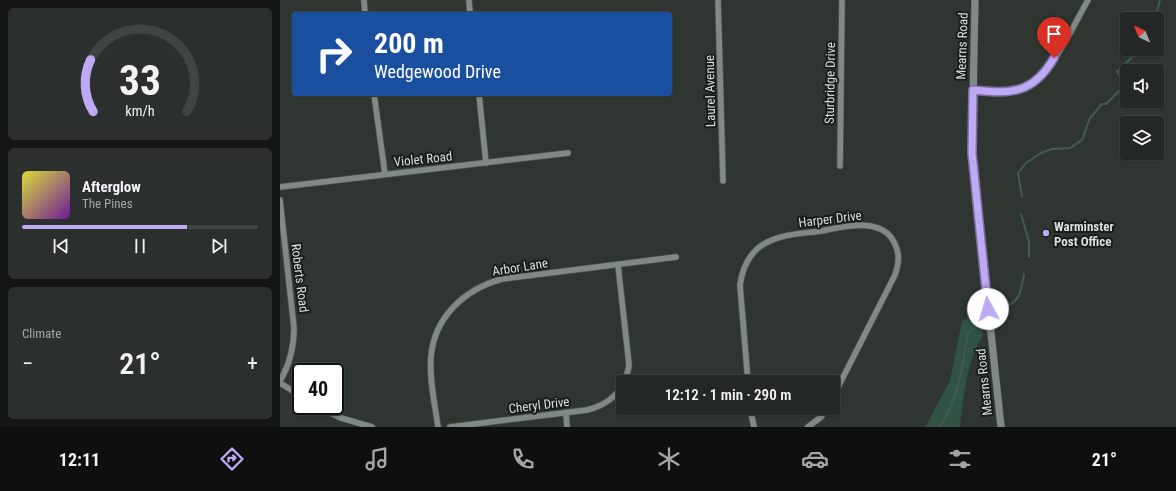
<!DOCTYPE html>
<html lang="en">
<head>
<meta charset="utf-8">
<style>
	:root { --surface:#232826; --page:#2b302e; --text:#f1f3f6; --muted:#a3a6a7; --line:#404443; --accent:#bea9f5 }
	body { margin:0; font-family:"Roboto Condensed",sans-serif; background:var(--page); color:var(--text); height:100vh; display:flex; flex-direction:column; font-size:15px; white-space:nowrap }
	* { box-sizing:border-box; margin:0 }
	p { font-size:13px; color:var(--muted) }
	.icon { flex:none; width:22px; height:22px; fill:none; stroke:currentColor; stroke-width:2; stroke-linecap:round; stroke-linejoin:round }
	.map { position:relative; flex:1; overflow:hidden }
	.sheet { display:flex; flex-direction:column; gap:8px; padding:8px; background:#131615; width:280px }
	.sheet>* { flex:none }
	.banner { position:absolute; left:12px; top:12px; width:380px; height:84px; border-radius:4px; box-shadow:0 1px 3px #0004,0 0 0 1px var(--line); background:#1a4fa0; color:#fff; overflow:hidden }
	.needle { width:26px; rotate:316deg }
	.fabs { position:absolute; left:840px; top:12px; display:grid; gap:8px }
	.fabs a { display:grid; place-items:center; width:44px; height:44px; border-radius:4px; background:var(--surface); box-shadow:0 1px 3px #0004,0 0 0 1px var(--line); font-size:20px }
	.speed { position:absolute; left:12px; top:363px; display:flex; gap:8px; font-size:20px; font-weight:700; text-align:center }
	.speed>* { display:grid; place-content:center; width:52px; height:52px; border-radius:50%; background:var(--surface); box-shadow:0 1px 3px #0004,0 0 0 1px var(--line); line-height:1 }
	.speed .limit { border:2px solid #111; border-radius:6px; background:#fff; color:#111 }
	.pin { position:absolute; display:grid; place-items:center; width:34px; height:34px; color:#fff; margin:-41px -17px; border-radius:50% 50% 50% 0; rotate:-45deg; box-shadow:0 0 4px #0007 }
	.pin .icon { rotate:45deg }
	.me { position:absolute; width:44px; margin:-22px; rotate:354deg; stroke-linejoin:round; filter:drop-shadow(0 0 3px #0008) }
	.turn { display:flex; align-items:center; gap:14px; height:84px; padding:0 16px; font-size:18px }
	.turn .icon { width:52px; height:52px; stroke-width:2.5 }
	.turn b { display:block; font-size:28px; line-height:34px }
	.big { font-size:30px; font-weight:600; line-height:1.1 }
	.sheet .card { flex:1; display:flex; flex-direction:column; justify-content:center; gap:6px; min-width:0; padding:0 14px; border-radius:6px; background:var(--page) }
	.sheet .dial { align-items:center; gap:0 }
	.dial svg { height:104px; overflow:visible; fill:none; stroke:var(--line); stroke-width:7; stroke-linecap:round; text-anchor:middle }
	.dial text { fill:var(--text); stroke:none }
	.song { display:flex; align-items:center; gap:12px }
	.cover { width:48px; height:48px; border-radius:6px; background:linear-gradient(135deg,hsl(60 70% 55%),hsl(280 70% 35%)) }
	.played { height:4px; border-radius:2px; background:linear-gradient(90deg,var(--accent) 70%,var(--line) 70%) }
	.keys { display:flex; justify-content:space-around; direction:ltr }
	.heat { display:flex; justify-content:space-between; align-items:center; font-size:22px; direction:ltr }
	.trip { position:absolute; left:336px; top:375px; width:224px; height:40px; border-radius:4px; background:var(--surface); box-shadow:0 1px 3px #0004,0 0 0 1px var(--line); font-weight:600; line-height:40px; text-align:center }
	.menu { display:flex; height:64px; justify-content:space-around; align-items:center; background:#0e100f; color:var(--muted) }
	.menu .icon { width:28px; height:28px }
	.menu .current { color:var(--accent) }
	.menu b { font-size:18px; color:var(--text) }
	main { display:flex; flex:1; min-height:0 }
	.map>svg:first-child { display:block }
	.green { fill:#315344 }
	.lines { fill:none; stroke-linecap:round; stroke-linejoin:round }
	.stream { stroke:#415b52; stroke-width:2 }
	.minor-casing { stroke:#4e5450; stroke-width:7 }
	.tertiary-casing { stroke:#4e5450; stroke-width:8 }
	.minor { stroke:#808985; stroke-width:5.5 }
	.tertiary { stroke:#808985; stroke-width:7 }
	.route-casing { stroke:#7c6e9f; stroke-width:10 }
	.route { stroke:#bea9f5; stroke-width:7 }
	.poi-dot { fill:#bea9f5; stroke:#191d1b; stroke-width:1.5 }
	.labels { text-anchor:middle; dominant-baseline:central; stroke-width:4; stroke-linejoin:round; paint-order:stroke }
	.street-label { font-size:13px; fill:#dadfdc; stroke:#191d1b }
	.poi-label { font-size:13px; font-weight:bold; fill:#dadfdc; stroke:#191d1b; text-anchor:start }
</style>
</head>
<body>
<main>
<section class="sheet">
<div class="card dial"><svg viewBox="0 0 100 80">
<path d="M14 69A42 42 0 1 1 86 69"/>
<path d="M14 69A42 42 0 0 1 12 29" stroke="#bea9f5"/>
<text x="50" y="56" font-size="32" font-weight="700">33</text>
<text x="50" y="72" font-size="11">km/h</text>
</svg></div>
<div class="card">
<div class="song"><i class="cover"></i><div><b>Afterglow</b><p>The Pines</p></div></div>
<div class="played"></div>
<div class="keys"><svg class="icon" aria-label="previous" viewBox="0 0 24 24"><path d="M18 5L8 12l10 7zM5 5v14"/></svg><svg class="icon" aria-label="pause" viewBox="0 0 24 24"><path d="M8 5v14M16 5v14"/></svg><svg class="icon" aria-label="next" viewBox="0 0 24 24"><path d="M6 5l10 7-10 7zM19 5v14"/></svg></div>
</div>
<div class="card"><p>Climate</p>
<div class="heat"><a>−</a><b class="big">21°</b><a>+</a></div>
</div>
</section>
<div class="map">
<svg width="896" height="427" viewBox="0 0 896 427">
	<rect width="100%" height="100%" fill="#2f3632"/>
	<path class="green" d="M700 312 703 336C687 359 683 399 680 427H645L670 381 682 321Z"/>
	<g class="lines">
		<g class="stream">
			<path d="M877 26V11L880 0"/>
			<path d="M742 196 738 173 746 163 761 153 772 149 790 148 802 140 810 118 822 104H826L840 90 844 82 837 72 852 57 856 49"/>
			<path d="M741 214 749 242V257"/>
			<path d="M722 308C740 303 741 291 744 274"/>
			<path d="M660 427C679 396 682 368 688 333L699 325"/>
		</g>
		<g class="minor-casing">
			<g id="minor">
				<path d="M84 0 85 14"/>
				<path d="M189 0 190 14"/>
				<path d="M438 0 443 181"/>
				<path d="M693 90C710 92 728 94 745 88 770 79 794 24 808 0"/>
				<path d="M94 94 105 174"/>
				<path d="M199 94 206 163"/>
				<path d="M560 166 562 0"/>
				<path d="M0 187 288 153"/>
				<path d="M0 200 14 328C14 348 10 364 0 381"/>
				<path d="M338 265 348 355 349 366 345 382"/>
				<path d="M468 382 460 285C462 271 466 259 477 249 494 234 519 234 541 231 563 227 601 216 614 242 620 253 619 263 615 275L553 397"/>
				<path d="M0 383 21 396"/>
				<path d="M37 406 61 418 92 427"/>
				<path d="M470 408 474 427"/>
				<path d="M286 413 287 427"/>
				<path d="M158 427C155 404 149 380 151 357 154 317 185 289 222 279L396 257"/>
				<path d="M170 427 307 410C323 406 334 399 343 385"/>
				<path d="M528 427 541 417 547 408"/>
			</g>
		</g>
		<g class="tertiary-casing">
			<path id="tertiary" d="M695 0 692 153 721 427"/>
		</g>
		<use href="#minor" class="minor"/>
		<use href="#tertiary" class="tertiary"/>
	</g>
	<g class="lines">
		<g class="route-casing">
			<path id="route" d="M708 309 692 153 693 90C731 94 753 94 774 58"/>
		</g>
		<use href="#route" class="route"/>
	</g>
	<circle class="poi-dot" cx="766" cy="233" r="4"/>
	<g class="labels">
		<g class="street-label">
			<text transform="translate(682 46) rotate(-88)">Mearns Road</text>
			<text transform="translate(550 83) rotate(-89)">Sturbridge Drive</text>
			<text transform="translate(430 91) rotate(-91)">Laurel Avenue</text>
			<text transform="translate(143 159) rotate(-6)">Violet Road</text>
			<text transform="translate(550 219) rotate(-7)">Harper Drive</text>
			<text transform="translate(240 267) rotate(-9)">Arbor Lane</text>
			<text transform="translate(20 278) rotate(83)">Roberts Road</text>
			<text transform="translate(704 382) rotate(-96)">Mearns Road</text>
			<text transform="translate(259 405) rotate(-7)">Cheryl Drive</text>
		</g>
		<g class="poi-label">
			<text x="774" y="226">Warminster<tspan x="774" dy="15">Post Office</tspan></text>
		</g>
	</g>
</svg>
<div class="fabs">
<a><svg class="needle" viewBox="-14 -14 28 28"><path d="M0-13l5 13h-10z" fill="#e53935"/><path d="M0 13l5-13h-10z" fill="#a3a6a7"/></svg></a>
<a><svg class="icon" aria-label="sound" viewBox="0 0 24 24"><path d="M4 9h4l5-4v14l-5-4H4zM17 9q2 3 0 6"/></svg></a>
<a><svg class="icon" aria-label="layers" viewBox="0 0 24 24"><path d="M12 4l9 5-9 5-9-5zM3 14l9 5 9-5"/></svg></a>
</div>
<div class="speed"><div class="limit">40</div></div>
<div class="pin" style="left:774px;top:58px;background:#d93025"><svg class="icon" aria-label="arrive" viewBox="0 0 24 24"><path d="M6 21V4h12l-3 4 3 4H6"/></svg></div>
<svg class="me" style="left:708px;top:309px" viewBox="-20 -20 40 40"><circle r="19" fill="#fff"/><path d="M0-13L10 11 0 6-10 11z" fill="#bea9f5"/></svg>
<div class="trip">12:12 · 1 min · 290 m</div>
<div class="banner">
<div class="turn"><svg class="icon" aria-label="right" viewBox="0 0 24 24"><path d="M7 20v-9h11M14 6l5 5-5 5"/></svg><div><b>200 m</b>Wedgewood Drive</div></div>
</div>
</div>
</main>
<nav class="menu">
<b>12:11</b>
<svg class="icon current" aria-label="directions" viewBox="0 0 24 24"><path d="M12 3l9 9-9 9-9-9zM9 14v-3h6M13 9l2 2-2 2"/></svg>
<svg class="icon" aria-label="music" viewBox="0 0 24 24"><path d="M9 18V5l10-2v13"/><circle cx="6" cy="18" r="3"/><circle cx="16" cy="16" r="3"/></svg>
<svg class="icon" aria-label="phone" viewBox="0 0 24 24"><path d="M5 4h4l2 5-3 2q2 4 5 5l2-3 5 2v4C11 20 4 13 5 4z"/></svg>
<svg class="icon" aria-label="climate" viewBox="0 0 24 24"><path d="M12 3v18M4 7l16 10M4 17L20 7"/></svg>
<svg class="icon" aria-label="car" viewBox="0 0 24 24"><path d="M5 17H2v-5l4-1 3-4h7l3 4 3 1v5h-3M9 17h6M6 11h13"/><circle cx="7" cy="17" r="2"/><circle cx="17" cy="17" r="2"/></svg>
<svg class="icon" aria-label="filters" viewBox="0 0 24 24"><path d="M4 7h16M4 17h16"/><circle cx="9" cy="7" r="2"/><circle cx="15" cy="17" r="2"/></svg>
<b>21°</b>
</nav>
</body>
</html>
